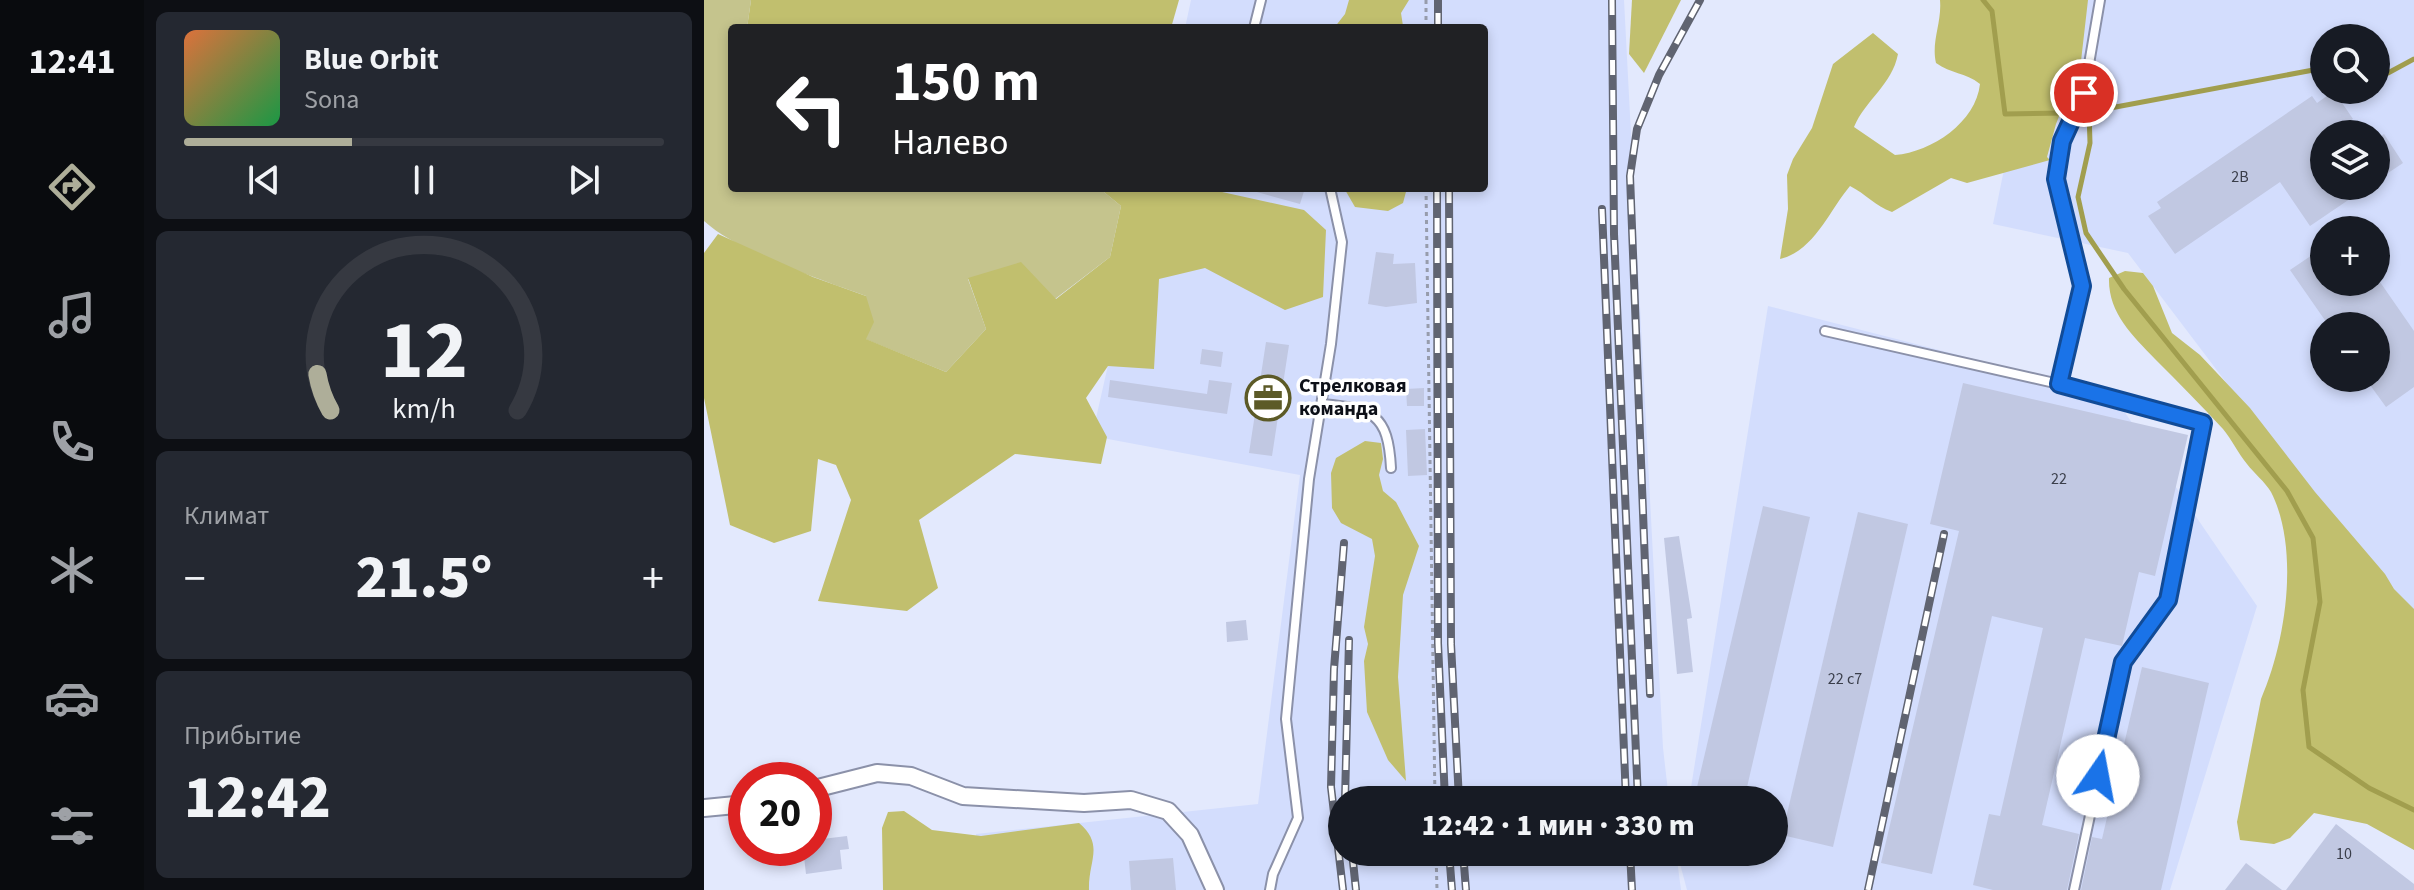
<!DOCTYPE html>
<html lang="ru">
<head>
<meta charset="utf-8">
<style>
	:root { --surface:#171b24; --page:#242831; --text:#f1f3f6; --muted:#9ea1a6; --line:#363941; --accent:#aeae99 }
	body { margin:0; font-family:"Source Sans 3",sans-serif; background:var(--page); color:var(--text); height:100vh; display:flex; flex-direction:column; font-size:30px; white-space:nowrap }
	* { box-sizing:border-box; margin:0 }
	p { font-size:26px; color:var(--muted) }
	.icon { flex:none; width:44px; height:44px; fill:none; stroke:currentColor; stroke-width:2; stroke-linecap:round; stroke-linejoin:round }
	.map { position:relative; flex:1; overflow:hidden }
	.panel { display:flex; flex-direction:column; gap:12px; padding:12px; background:#0d0f14; width:560px }
	.panel>* { flex:none }
	.hud { position:absolute; left:24px; top:24px; width:760px; height:168px; border-radius:8px; box-shadow:0 4px 12px #0003; background:#202124; color:#fff; overflow:hidden }
	.tools { position:absolute; left:1606px; top:24px; display:grid; gap:16px }
	.tools a { display:grid; place-items:center; width:80px; height:80px; border-radius:50%; background:var(--surface); box-shadow:0 4px 12px #0003; font-size:40px }
	.speed { position:absolute; left:24px; top:762px; display:flex; gap:16px; font-size:40px; font-weight:700; text-align:center }
	.speed>* { display:grid; place-content:center; width:104px; height:104px; border-radius:50%; background:var(--surface); box-shadow:0 4px 12px #0003; line-height:1 }
	.speed .limit { border:12px solid #d22; background:#fff; color:#111 }
	.pin { position:absolute; display:grid; place-items:center; width:68px; height:68px; color:#fff; margin:-34px; border:4px solid #fff; border-radius:50%; box-shadow:0 2px 8px #0007 }
	.me { position:absolute; width:88px; margin:-44px; rotate:12deg; stroke-linejoin:round; filter:drop-shadow(0 0 6px #0008) }
	.turn { display:flex; align-items:center; gap:28px; height:168px; padding:0 32px; font-size:36px }
	.turn .icon { width:104px; height:104px; stroke-width:2.5 }
	.turn b { display:block; font-size:56px; line-height:68px }
	.big { font-size:60px; font-weight:800; line-height:1.1 }
	.panel .card { flex:1; display:flex; flex-direction:column; justify-content:center; gap:12px; min-width:0; padding:0 28px; border-radius:12px; background:var(--page) }
	.panel .dial { align-items:center; gap:0 }
	.dial svg { height:208px; overflow:visible; fill:none; stroke:var(--line); stroke-width:7; stroke-linecap:round; text-anchor:middle }
	.dial text { fill:var(--text); stroke:none }
	.song { display:flex; align-items:center; gap:24px }
	.cover { width:96px; height:96px; border-radius:12px; background:linear-gradient(135deg,hsl(20 70% 55%),hsl(140 70% 35%)) }
	.played { height:8px; border-radius:4px; background:linear-gradient(90deg,var(--accent) 35%,var(--line) 35%) }
	.keys { display:flex; justify-content:space-around; direction:ltr }
	.heat { display:flex; justify-content:space-between; align-items:center; font-size:44px; direction:ltr }
	.trip { position:absolute; left:624px; top:786px; width:460px; height:80px; border-radius:40px; background:var(--surface); box-shadow:0 4px 12px #0003; font-weight:800; line-height:80px; text-align:center }
	main { display:flex; flex:1; min-height:0 }
	.tabs { display:flex; flex-direction:column; width:144px; justify-content:space-around; align-items:center; background:#090b0e; color:var(--muted) }
	.tabs .icon { width:56px; height:56px }
	.tabs .selected { color:var(--accent) }
	.tabs b { font-size:36px; color:var(--text) }
	.map>svg:first-child { display:block }
	.built { fill:#d3ddfd; fill-rule:evenodd }
	.green { fill:#c5c48d }
	.forest { fill:#c1bf6e }
	.lines { fill:none; stroke-linecap:round; stroke-linejoin:round }
	.stream { stroke:#a19e4e; stroke-width:5 }
	.building { fill:#c1c8e2 }
	.lane-casing { stroke:#8b91a9; stroke-width:12 }
	.street-casing { stroke:#8b91a9; stroke-width:20 }
	.path { stroke:#979cac; stroke-width:3; stroke-dasharray:4 4; stroke-linecap:butt }
	.lane { stroke:#fff; stroke-width:8 }
	.street { stroke:#fff; stroke-width:16 }
	.rail-casing { stroke:#606471; stroke-width:8 }
	.rail { stroke:#fff; stroke-width:5; stroke-dasharray:15; stroke-linecap:butt }
	.route-casing { stroke:#114b97; stroke-width:20 }
	.route { stroke:#1a73e8; stroke-width:14 }
	.labels { text-anchor:middle; dominant-baseline:central; stroke-width:7; stroke-linejoin:round; paint-order:stroke }
	.number-label { font-size:16px; fill:#3a3e4a }
	.poi-label { font-size:20px; font-weight:bold; fill:#0d1018; stroke:#fff; text-anchor:start }
</style>
</head>
<body>
<main>
<nav class="tabs">
<b>12:41</b>
<svg class="icon selected" aria-label="directions" viewBox="0 0 24 24"><path d="M12 3l9 9-9 9-9-9zM9 14v-3h6M13 9l2 2-2 2"/></svg>
<svg class="icon" aria-label="music" viewBox="0 0 24 24"><path d="M9 18V5l10-2v13"/><circle cx="6" cy="18" r="3"/><circle cx="16" cy="16" r="3"/></svg>
<svg class="icon" aria-label="phone" viewBox="0 0 24 24"><path d="M5 4h4l2 5-3 2q2 4 5 5l2-3 5 2v4C11 20 4 13 5 4z"/></svg>
<svg class="icon" aria-label="climate" viewBox="0 0 24 24"><path d="M12 3v18M4 7l16 10M4 17L20 7"/></svg>
<svg class="icon" aria-label="car" viewBox="0 0 24 24"><path d="M5 17H2v-5l4-1 3-4h7l3 4 3 1v5h-3M9 17h6M6 11h13"/><circle cx="7" cy="17" r="2"/><circle cx="17" cy="17" r="2"/></svg>
<svg class="icon" aria-label="filters" viewBox="0 0 24 24"><path d="M4 7h16M4 17h16"/><circle cx="9" cy="7" r="2"/><circle cx="15" cy="17" r="2"/></svg>
</nav>
<section class="panel">
<div class="card">
<div class="song"><i class="cover"></i><div><b>Blue Orbit</b><p>Sona</p></div></div>
<div class="played"></div>
<div class="keys"><svg class="icon" aria-label="previous" viewBox="0 0 24 24"><path d="M18 5L8 12l10 7zM5 5v14"/></svg><svg class="icon" aria-label="pause" viewBox="0 0 24 24"><path d="M8 5v14M16 5v14"/></svg><svg class="icon" aria-label="next" viewBox="0 0 24 24"><path d="M6 5l10 7-10 7zM19 5v14"/></svg></div>
</div>
<div class="card dial"><svg viewBox="0 0 100 80">
<path d="M14 69A42 42 0 1 1 86 69"/>
<path d="M14 69A42 42 0 0 1 9 55" stroke="#aeae99"/>
<text x="50" y="56" font-size="32" font-weight="700">12</text>
<text x="50" y="72" font-size="11">km/h</text>
</svg></div>
<div class="card"><p>Климат</p>
<div class="heat"><a>−</a><b class="big">21.5°</b><a>+</a></div>
</div>
<div class="card"><p>Прибытие</p><b class="big">12:42</b></div>
</section>
<div class="map">
<svg width="1710" height="890" viewBox="0 0 1710 890">
	<rect width="100%" height="100%" fill="#e3e9fd"/>
	<g class="built">
		<path d="M487 0H920L959 748 965 800H638V852H972L977 890H280L272 834 554 804 596 475 388 436 444 188H780V28H481Z"/>
		<path d="M1334 0H1710V630L1424 253 1289 224ZM1620 38H1672V90H1620ZM1620 134H1672V186H1620ZM1620 230H1672V282H1620ZM1620 326H1672V378H1620Z"/>
		<path d="M1064 306 1409 395 1553 606 1466 890H983L975 860 976 852H1070V800H985Z"/>
	</g>
	<path class="green" d="M0 0H47L43 28H28V188H395L417 206 406 257 351 299 264 279 282 329 242 372 161 339 162 296C117 280 34 252 0 221Z"/>
	<g class="forest">
		<path d="M47 0H475L467 28H43Z"/>
		<path d="M645 0H705L697 13 699 26 630 28 641 14Z"/>
		<path d="M928 0H977L940 73 925 54Z"/>
		<path d="M1236 0H1384L1377 61 1352 124 1343 157 1346 160 1263 183 1247 178 1188 212C1171 206 1162 194 1146 186 1125 211 1110 251 1076 259L1084 209 1083 175 1089 159 1108 128 1129 64 1169 33 1194 54C1188 85 1162 99 1150 127L1191 155C1228 152 1272 122 1276 84 1261 72 1247 74 1232 63 1227 41 1238 23 1236 0Z"/>
		<path d="M395 188H500L600 210 622 230 619 297 581 310 501 268 455 279 450 369 404 366 382 398 403 437 397 464 311 454 215 520 234 588 203 611 114 601 147 500 132 465 114 459 107 531 70 543 26 525 0 398V253L14 234 109 277 162 296 170 322 162 339 242 372 282 329 264 278 317 262 352 299 406 257 417 206Z"/>
		<path d="M640 188H703L699 203 684 211 651 207Z"/>
		<path d="M1421 271 1439 273 1449 286 1468 333 1496 355 1546 408 1611 492 1681 574 1690 589 1710 609V850L1663 824 1610 813 1586 838 1570 844 1536 840 1533 822 1557 699C1582 642 1596 549 1567 492 1561 482 1550 473 1543 464 1534 453 1528 440 1519 429 1497 405 1474 382 1451 359 1428 335 1404 313 1405 278Z"/>
		<path d="M661 441 677 443 679 459 675 475 679 491 692 502 715 546 699 595 694 677 702 781 684 760 663 712 660 661 664 644 660 627 671 556 668 539 637 523 628 508 627 473 632 458Z"/>
		<path d="M200 811 228 830 277 836 375 823C401 845 384 861 385 890H179L178 828 184 812Z"/>
	</g>
	<g class="lines">
		<g class="stream">
			<path d="M1279 0 1288 11 1301 114 1361 113"/>
			<path d="M1620 68 1385 112 1386 143 1374 197 1382 233 1420 289 1583 491 1609 538 1616 602 1599 690 1605 747 1665 788 1710 810"/>
			<path d="M1672 72 1684 73 1710 59"/>
		</g>
	</g>
	<g class="building">
		<path d="M1630 91 1649 119 1628 134H1620V186H1665L1606 226 1576 182 1471 254 1444 216 1457 208 1453 202 1608 96 1613 103Z"/>
		<path d="M1680 134 1699 163 1672 181V140Z"/>
		<path d="M553 188H601L596 204 553 192Z"/>
		<path d="M1620 247V282H1676L1710 331V387L1682 407 1661 378H1672V326H1625L1586 270Z"/>
		<path d="M672 252 690 254 689 264 711 263 713 303 682 307 664 304Z"/>
		<path d="M562 342 585 345 568 456 545 453Z"/>
		<path d="M498 349 519 352 517 367 496 364Z"/>
		<path d="M406 380 503 394 505 380 528 383 523 414 404 397Z"/>
		<path d="M1259 383 1484 435 1451 576 1435 572 1418 646 1381 638 1338 825 1375 834 1363 890H1289L1269 885 1285 814 1296 816 1339 628 1288 616 1228 874 1177 863 1255 531 1226 524Z"/>
		<path d="M720 388V406H703L702 389Z"/>
		<path d="M721 429 723 475 704 476 702 430Z"/>
		<path d="M1059 506 1106 517 1040 800H990Z"/>
		<path d="M1154 512 1204 524 1129 847 1078 835Z"/>
		<path d="M975 536 988 618 983 619 989 672 973 674 960 538Z"/>
		<path d="M542 620 544 640 523 642 522 622Z"/>
		<path d="M1438 667 1505 683 1457 890H1377L1388 837 1398 839Z"/>
		<path d="M1632 824 1710 884V890H1582Z"/>
		<path d="M143 836 145 849 136 850 138 869 102 874 99 848H110V840Z"/>
		<path d="M469 858 472 890H427L425 861Z"/>
		<path d="M1542 863 1578 890H1521Z"/>
	</g>
	<g class="lines">
		<g class="lane-casing">
			<g id="lane">
				<path d="M550 28 557 0"/>
				<path d="M1121 331 1355 384"/>
				<path d="M618 404C669 409 684 413 687 468"/>
				<path d="M566 890 569 874 594 818 582 719 605 479 627 344 638 242 626 188"/>
				<path d="M1370 890 1419 662 1464 600 1499 423 1355 384 1378 286 1352 179 1358 141 1380 93 1396 0"/>
			</g>
		</g>
		<g class="street-casing">
			<g id="street">
				<path d="M110 789 173 773 207 776 259 796 380 803 427 800 464 811 486 835 511 890"/>
				<path d="M0 808 42 804"/>
			</g>
		</g>
		<g class="path">
			<path d="M722 28V0"/>
			<path d="M722 188 731 800"/>
			<path d="M732 852 733 890"/>
		</g>
		<use href="#lane" class="lane"/>
		<use href="#street" class="street"/>
		<g class="rail-casing">
			<g id="rail">
				<path d="M908 0 910 234 934 800"/>
				<path d="M734 28V0"/>
				<path d="M733 188 734 643 741 800"/>
				<path d="M745 188 747 644 755 800"/>
				<path d="M898 209 922 800"/>
				<path d="M946 694 926 176 933 129 955 75 996 0"/>
				<path d="M641 800 645 640"/>
				<path d="M648 852 652 890"/>
				<path d="M745 852 748 890"/>
				<path d="M759 852 762 890"/>
				<path d="M926 852 928 890"/>
				<path d="M639 890 627 787 630 669 640 543"/>
				<path d="M1164 890 1240 534"/>
			</g>
		</g>
		<use href="#rail" class="rail"/>
	</g>
	<g class="lines">
		<g class="route-casing">
			<path id="route" d="M1380 93 1358 141 1352 179 1378 286 1355 384 1499 423 1464 600 1419 662 1394 776"/>
		</g>
		<use href="#route" class="route"/>
	</g>
	<defs>
		<g id="office-ring" transform="scale(2.3)"><circle r="9.5" fill="#fff" stroke="#5c5a27" stroke-width="1.5"/><path d="M-6-3h4V-5.5h4V-3h4V5H-6ZM-1-4.5V-3h2v-1.5ZM-6 0V1H6V0Z" fill="#5c5a27"/></g>
	</defs>
	<g fill-rule="evenodd">
		<use href="#office-ring" x="564" y="398"/>
	</g>
	<g class="labels">
		<g class="number-label">
			<text x="1536" y="177">2В</text>
			<text x="1355" y="479">22</text>
			<text x="1141" y="679">22 с7</text>
			<text x="1640" y="854">10</text>
		</g>
		<g class="poi-label">
			<text x="595" y="386">Стрелковая<tspan x="595" dy="23">команда</tspan></text>
		</g>
	</g>
</svg>
<div class="tools">
<a><svg class="icon" aria-label="search" viewBox="0 0 24 24"><circle cx="10" cy="10" r="6"/><path d="M15 15l6 6"/></svg></a>
<a><svg class="icon" aria-label="layers" viewBox="0 0 24 24"><path d="M12 4l9 5-9 5-9-5zM3 14l9 5 9-5"/></svg></a>
<a>+</a>
<a>−</a>
</div>
<div class="speed"><div class="limit">20</div></div>
<div class="pin" style="left:1380px;top:93px;background:#d93025"><svg class="icon" aria-label="arrive" viewBox="0 0 24 24"><path d="M6 21V4h12l-3 4 3 4H6"/></svg></div>
<svg class="me" style="left:1394px;top:776px" viewBox="-20 -20 40 40"><circle r="19" fill="#fff"/><path d="M0-13L10 11 0 6-10 11z" fill="#1a73e8"/></svg>
<div class="trip">12:42 · 1 мин · 330 m</div>
<div class="hud">
<div class="turn"><svg class="icon" aria-label="left" viewBox="0 0 24 24"><path d="M17 20v-9H6M10 6l-5 5 5 5"/></svg><div><b>150 m</b>Налево</div></div>
</div>
</div>
</main>
</body>
</html>
